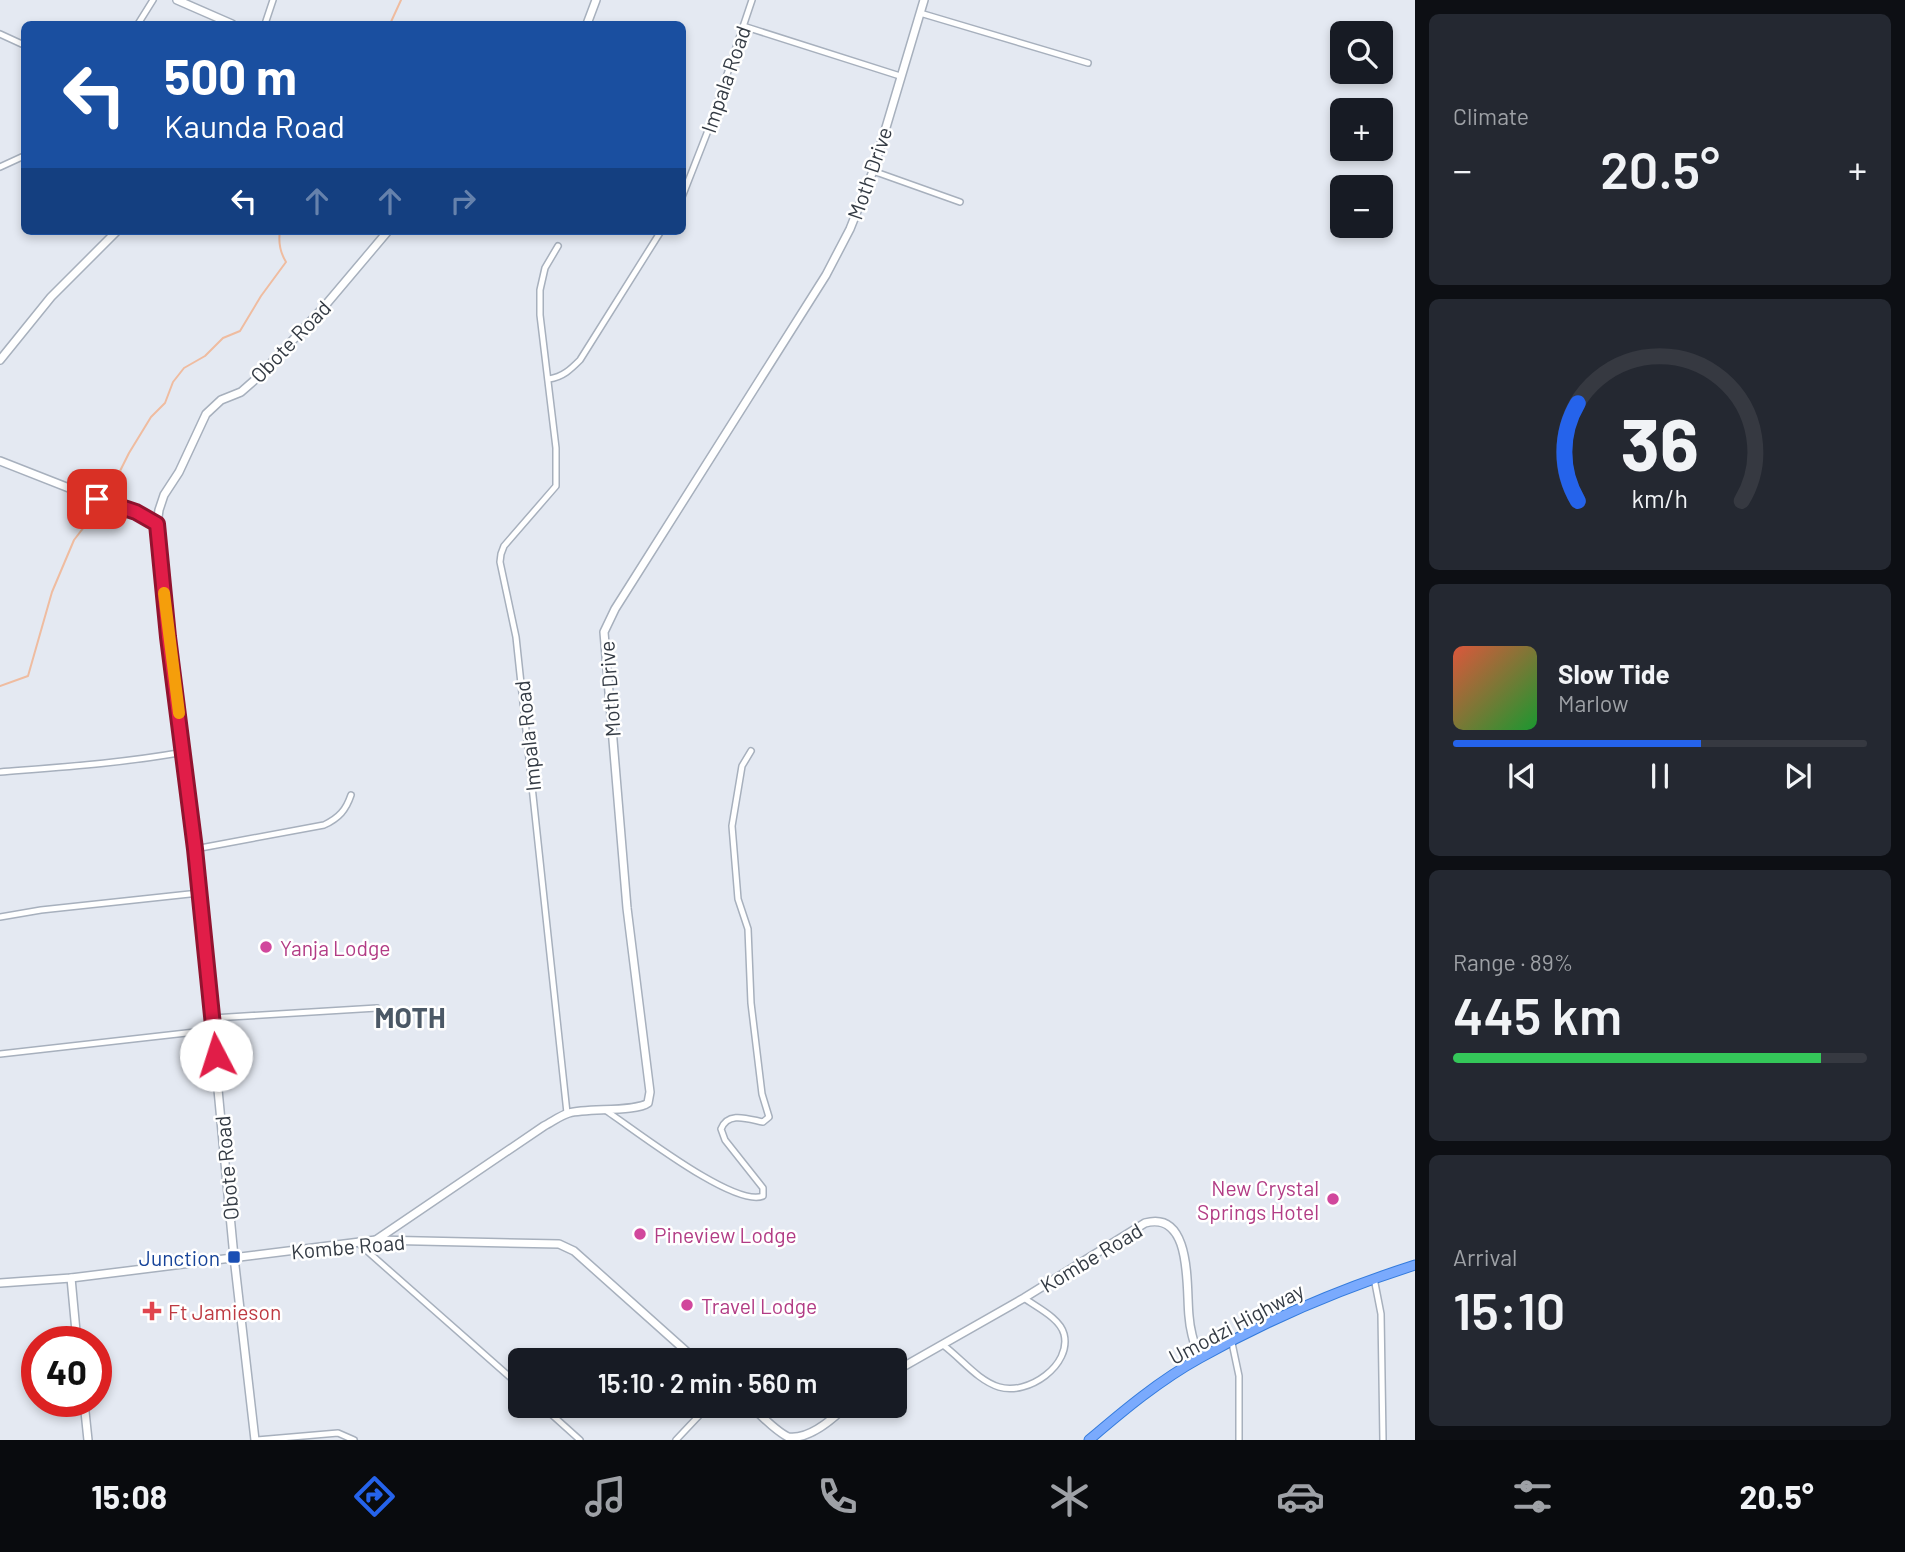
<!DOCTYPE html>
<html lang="en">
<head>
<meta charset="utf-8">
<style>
	:root { --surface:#171b24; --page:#242831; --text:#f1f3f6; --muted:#9ea1a6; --line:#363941; --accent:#2563eb }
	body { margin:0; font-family:Barlow,sans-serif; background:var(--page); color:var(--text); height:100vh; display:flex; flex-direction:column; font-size:26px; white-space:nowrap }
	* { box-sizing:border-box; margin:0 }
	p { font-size:23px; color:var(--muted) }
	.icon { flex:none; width:38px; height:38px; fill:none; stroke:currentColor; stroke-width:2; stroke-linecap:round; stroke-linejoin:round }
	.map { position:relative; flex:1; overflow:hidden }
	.drawer { display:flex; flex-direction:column; gap:14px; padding:14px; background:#0d0f14; width:490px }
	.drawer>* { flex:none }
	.hud { position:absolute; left:21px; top:21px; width:665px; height:214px; border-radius:10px; box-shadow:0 4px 10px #0003; background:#1a4fa0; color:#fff; overflow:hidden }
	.fabs { position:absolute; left:1330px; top:21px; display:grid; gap:14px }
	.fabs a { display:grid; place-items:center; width:63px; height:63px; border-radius:10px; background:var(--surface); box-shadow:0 4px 10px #0003; font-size:35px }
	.speed { position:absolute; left:21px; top:1326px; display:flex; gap:14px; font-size:35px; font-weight:700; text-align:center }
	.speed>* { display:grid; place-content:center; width:91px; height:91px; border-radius:50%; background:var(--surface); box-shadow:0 4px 10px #0003; line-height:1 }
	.speed .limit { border:10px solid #d22; background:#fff; color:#111 }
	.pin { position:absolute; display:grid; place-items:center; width:60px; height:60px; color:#fff; margin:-30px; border-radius:14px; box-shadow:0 4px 10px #0006 }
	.me { position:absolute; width:77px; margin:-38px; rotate:355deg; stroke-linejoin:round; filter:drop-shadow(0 0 5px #0008) }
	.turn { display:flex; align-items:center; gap:24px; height:147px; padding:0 28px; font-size:32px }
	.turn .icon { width:91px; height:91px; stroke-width:2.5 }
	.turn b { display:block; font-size:49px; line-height:60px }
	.lanes { display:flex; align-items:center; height:66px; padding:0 28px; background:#0003; justify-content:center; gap:35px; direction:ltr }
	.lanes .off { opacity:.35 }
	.big { font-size:52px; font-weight:600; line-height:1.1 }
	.drawer .card { flex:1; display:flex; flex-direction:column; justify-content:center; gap:10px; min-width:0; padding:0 24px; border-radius:10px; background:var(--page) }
	.drawer .dial { align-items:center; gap:0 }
	.dial svg { height:182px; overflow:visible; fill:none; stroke:var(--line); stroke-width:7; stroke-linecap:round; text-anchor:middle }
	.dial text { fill:var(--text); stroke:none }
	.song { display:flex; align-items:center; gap:21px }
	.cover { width:84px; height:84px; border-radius:10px; background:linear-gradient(135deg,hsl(10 70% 55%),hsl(130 70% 35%)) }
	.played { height:7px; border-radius:4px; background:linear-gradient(90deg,var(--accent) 60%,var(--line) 60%) }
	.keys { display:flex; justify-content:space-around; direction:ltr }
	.heat { display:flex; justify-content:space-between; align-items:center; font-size:38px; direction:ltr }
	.charge { height:10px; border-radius:5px; background:linear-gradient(90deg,#34c759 89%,var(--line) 0) }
	.trip { position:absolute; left:508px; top:1348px; width:399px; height:70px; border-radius:10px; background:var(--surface); box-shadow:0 4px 10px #0003; font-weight:600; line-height:70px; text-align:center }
	.tabs { display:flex; height:112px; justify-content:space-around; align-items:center; background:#090b0e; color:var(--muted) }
	.tabs .icon { width:49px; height:49px }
	.tabs .on { color:var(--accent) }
	.tabs b { font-size:32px; color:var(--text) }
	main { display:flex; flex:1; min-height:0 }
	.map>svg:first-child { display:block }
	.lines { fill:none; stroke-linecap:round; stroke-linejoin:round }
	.stream { stroke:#efbca0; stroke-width:2 }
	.minor-casing { stroke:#a7b0bd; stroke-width:8 }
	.tertiary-casing { stroke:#a7b0bd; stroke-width:10 }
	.trunk-casing { stroke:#347bdc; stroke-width:11 }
	.minor { stroke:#fff; stroke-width:5 }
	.tertiary { stroke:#fff; stroke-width:7 }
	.trunk { stroke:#7aaafd; stroke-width:9 }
	.route-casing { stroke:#92132f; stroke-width:18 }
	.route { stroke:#e11d48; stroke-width:12 }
	.slow { stroke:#f59e0b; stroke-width:12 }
	.hotel-dot { fill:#d1479c; stroke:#fff; stroke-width:2.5 }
	.transit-dot { fill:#1a4fb4; stroke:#fff; stroke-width:2.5 }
	.health-dot { fill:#e0444e; stroke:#fff; stroke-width:2.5 }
	.labels { text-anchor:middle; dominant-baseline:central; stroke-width:5; stroke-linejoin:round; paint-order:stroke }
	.street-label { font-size:21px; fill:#343b44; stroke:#fff }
	.hotel-label { font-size:21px; fill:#b23c85; stroke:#fff; text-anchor:start }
	.transit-label { font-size:21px; fill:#164399; stroke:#fff; text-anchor:end }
	.health-label { font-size:21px; fill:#be3a42; stroke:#fff; text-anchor:start }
	.district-label { font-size:28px; font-weight:bold; fill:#4b5866; stroke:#fff }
</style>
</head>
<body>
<main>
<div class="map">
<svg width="1415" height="1440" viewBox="0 0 1415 1440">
	<rect width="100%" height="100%" fill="#e4e9f2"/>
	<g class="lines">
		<g class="stream">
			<path d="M390 24 401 0"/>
			<path d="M109 493 129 453 151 417 165 403 173 382 184 368 205 356 223 338 240 331 261 296 286 262C280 252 278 243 280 231"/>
			<path d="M0 686 28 676 52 592 74 540 101 505"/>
		</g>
		<g class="minor-casing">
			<g id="minor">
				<path d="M920 13 1088 63"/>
				<path d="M138 24 153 0"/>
				<path d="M265 24 273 0"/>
				<path d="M743 26 900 76"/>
				<path d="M0 34 24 45"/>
				<path d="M0 167 24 156"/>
				<path d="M873 171 960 202"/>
				<path d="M682 197 709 128 752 0"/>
				<path d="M558 246 545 268 540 290V315L556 448V486L504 546 501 554 500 562 516 637 567 1113"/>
				<path d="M549 379C563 377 571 369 580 360L661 231"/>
				<path d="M0 772C62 767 123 763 184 752"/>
				<path d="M195 849 324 825C339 818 346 810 351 795"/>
				<path d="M0 917 41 910 199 893"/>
				<path d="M213 1018 377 1008"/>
				<path d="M0 1054 213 1030"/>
				<path d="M605 1110C634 1129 734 1208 763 1196V1188L725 1140 721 1129C728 1111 748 1119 763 1122L769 1117 762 1094 751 1003 748 929 738 899 732 826 742 766 751 751"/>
				<path d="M358 1243 520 1386"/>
				<path d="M1374 1278 1381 1314 1383 1440"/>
				<path d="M1232 1343 1239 1376V1440"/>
				<path d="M943 1345C961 1358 977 1380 999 1387 1028 1396 1072 1365 1064 1334 1060 1318 1036 1307 1024 1298"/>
				<path d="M541 1405 580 1440"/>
				<path d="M257 1440 338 1433 354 1440"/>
				<path d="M676 1440 709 1405"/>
			</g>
		</g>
		<g class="tertiary-casing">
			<g id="tertiary">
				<path d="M177 0 232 24"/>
				<path d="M587 24 596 0"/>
				<path d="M0 360 51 297 117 231"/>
				<path d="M0 461 97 499 136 512 157 524"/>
				<path d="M376 1240 544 1126C552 1122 561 1115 569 1113 588 1108 636 1112 648 1103L650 1092 627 908 604 632 615 609 826 275 850 229 873 171 924 0"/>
				<path d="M71 1278 77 1342"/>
				<path d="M0 1283 71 1278 376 1240 559 1244 574 1251 696 1360"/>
				<path d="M894 1372 1024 1298 1145 1223C1193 1210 1186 1289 1189 1316 1190 1331 1194 1344 1199 1358"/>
				<path d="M84 1402 88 1440"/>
				<path d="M750 1405C761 1415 774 1430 788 1437 809 1440 834 1418 847 1405"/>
				<path d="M255 1440 234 1257 195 849 168 637 157 524 159 510 164 495 179 472 206 414 221 400 241 392 258 377 323 308 388 231"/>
			</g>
		</g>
		<g class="trunk-casing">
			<path id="trunk" d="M1089 1440C1124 1410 1160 1380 1200 1358 1269 1319 1340 1289 1415 1265"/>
		</g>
		<use href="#minor" class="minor"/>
		<use href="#tertiary" class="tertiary"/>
		<use href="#trunk" class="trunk"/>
	</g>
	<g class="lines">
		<g class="route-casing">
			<path id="route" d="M97 499 136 512 157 524 168 637 195 849 216 1055"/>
		</g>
		<use href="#route" class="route"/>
		<path class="slow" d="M164 593 179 713"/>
	</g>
	<g class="hotel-dot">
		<circle cx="266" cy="947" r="7"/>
		<circle cx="1333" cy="1199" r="7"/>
		<circle cx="640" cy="1234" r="7"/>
		<circle cx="687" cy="1305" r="7"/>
	</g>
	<rect class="transit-dot" x="227" y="1250" width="14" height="14" rx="3.5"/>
	<path class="health-dot" d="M148.5 1300.5h7v7h7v7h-7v7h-7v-7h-7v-7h7z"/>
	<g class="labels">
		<g class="street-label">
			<text transform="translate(725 79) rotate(-71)">Impala Road</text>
			<text transform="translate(869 173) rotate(-71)">Moth Drive</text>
			<text transform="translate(290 341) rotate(-46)">Obote Road</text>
			<text transform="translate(609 689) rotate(-94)">Moth Drive</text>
			<text transform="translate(527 736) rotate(-96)">Impala Road</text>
			<text transform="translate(226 1168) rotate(-95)">Obote Road</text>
			<text transform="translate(348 1246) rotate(-5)">Kombe Road</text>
			<text transform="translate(1091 1257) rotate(-31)">Kombe Road</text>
			<text transform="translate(1236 1323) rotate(-28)">Umodzi Highway</text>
		</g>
		<g class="hotel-label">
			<text x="280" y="947">Yanja Lodge</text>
			<text x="1319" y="1187" text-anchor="end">New Crystal<tspan x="1319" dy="24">Springs Hotel</tspan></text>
			<text x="654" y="1234">Pineview Lodge</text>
			<text x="701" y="1305">Travel Lodge</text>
		</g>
		<g class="transit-label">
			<text x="220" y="1257">Junction</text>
		</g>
		<g class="health-label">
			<text x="168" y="1311">Ft Jamieson</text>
		</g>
		<g class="district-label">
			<text x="410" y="1017">MOTH</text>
		</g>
	</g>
</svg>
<div class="fabs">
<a><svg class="icon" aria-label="search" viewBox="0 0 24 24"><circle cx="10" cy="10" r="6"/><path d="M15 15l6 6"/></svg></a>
<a>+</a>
<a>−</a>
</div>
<div class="speed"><div class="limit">40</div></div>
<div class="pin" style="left:97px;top:499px;background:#d93025"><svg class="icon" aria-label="arrive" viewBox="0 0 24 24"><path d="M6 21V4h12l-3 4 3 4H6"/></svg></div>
<svg class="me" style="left:216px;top:1055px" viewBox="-20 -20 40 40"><circle r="19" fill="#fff"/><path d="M0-13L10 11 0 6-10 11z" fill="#e11d48"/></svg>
<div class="trip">15:10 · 2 min · 560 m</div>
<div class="hud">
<div class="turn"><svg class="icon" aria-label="left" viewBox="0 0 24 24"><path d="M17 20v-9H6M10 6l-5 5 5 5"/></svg><div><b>500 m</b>Kaunda Road</div></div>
<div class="lanes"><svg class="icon" aria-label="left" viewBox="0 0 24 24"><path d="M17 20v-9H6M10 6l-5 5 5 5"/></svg><svg class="icon off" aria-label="ahead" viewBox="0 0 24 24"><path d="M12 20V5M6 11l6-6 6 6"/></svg><svg class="icon off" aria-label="ahead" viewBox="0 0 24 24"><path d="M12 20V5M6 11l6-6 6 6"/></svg><svg class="icon off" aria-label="right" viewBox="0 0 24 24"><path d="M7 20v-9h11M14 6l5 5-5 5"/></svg></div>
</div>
</div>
<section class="drawer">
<div class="card"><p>Climate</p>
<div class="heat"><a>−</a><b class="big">20.5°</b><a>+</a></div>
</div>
<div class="card dial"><svg viewBox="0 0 100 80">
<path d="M14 69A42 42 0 1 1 86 69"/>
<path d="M14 69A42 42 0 0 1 14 26" stroke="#2563eb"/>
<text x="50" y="56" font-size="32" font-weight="700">36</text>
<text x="50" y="72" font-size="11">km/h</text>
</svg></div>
<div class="card">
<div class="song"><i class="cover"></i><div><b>Slow Tide</b><p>Marlow</p></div></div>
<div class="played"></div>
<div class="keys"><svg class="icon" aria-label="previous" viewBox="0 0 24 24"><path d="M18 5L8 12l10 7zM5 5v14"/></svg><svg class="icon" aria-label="pause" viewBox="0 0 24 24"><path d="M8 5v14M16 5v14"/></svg><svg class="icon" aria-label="next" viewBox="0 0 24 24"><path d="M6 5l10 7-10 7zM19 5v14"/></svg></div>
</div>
<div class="card"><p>Range · 89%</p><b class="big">445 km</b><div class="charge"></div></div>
<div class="card"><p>Arrival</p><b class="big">15:10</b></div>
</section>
</main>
<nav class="tabs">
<b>15:08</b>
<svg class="icon on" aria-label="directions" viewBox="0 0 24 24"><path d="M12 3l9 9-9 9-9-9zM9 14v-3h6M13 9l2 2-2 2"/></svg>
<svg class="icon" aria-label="music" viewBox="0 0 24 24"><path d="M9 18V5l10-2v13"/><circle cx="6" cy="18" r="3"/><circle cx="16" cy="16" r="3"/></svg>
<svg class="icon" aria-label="phone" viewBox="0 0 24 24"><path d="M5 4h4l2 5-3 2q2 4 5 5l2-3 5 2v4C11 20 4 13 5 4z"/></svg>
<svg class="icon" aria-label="climate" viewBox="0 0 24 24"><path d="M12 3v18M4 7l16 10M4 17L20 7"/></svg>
<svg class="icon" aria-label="car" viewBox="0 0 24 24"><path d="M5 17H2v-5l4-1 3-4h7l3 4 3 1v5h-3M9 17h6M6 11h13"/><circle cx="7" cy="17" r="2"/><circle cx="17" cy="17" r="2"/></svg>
<svg class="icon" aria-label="filters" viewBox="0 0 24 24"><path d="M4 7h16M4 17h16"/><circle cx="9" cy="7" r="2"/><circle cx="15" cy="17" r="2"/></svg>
<b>20.5°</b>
</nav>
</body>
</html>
